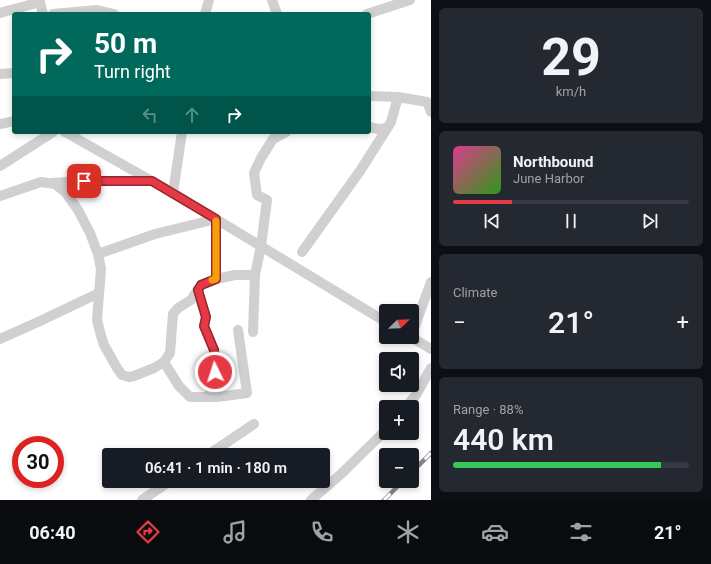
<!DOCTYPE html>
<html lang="en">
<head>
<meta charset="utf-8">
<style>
	:root { --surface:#171b24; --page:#242831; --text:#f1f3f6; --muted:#9ea1a6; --line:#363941; --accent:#e63946 }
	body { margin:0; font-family:Roboto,sans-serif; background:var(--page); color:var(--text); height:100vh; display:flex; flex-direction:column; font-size:15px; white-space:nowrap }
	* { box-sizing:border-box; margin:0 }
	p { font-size:13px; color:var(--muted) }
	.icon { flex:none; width:22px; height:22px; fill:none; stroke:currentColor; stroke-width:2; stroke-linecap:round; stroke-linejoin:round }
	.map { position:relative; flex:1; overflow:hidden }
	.drawer { display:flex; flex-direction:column; gap:8px; padding:8px; background:#0d0f14; width:280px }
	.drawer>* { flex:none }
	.banner { position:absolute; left:12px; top:12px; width:359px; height:122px; border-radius:4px; box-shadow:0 2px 6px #0003; background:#00695c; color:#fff; overflow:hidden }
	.needle { width:26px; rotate:67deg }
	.buttons { position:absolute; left:379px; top:304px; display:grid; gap:8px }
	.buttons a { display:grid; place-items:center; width:40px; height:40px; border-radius:4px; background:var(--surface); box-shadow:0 2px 6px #0003; font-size:20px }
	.speed { position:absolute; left:12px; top:436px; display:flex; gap:8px; font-size:20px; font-weight:700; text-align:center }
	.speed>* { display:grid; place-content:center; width:52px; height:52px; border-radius:50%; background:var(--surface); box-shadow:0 2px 6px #0003; line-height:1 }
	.speed .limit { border:6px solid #d22; background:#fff; color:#111 }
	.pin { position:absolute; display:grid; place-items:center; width:34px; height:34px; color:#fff; margin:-17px; border-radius:8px; box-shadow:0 2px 6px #0006 }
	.me { position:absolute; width:44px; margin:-22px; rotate:356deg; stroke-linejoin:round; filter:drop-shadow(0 0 3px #0008) }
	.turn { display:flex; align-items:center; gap:14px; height:84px; padding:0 16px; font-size:18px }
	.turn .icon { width:52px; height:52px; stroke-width:2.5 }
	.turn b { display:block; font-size:28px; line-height:34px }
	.lanes { display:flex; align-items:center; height:38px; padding:0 16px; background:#0003; justify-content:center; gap:20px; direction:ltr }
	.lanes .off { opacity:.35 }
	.big { font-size:30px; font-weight:600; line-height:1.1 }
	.drawer .card { flex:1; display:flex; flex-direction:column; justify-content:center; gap:6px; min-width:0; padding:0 14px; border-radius:6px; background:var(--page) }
	.drawer .dial { align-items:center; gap:0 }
	.dial b { font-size:52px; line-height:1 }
	.song { display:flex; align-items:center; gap:12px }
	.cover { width:48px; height:48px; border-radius:6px; background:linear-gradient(135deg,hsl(330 70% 55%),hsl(110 70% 35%)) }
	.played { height:4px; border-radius:2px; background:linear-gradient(90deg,var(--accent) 25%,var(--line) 25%) }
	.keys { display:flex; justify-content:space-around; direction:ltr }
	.heat { display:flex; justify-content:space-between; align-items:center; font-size:22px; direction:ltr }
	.charge { height:6px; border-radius:3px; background:linear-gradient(90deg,#34c759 88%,var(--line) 0) }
	.trip { position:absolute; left:102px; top:448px; width:228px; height:40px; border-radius:4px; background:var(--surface); box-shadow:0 2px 6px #0003; font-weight:600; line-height:40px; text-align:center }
	.tab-bar { display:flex; height:64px; justify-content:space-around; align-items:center; background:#090b0e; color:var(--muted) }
	.tab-bar .icon { width:28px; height:28px }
	.tab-bar .current { color:var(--accent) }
	.tab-bar b { font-size:18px; color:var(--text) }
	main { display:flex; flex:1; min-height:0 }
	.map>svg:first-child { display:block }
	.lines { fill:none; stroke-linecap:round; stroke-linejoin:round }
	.minor { stroke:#d0d0d0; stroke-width:10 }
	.rail-casing { stroke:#888; stroke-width:4.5 }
	.rail { stroke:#fff; stroke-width:3; stroke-dasharray:9; stroke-linecap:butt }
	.route-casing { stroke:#96252e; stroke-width:10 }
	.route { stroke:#e63946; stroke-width:7 }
	.slow { stroke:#f59e0b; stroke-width:7 }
</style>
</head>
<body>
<main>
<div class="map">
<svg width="431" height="500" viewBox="0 0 431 500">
	<rect width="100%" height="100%" fill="#fff"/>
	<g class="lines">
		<g class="minor">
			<path d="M272 0 277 14"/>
			<path d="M0 13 40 2 43 14"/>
			<path d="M53 14 97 10 114 14"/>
			<path d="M205 14 209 0"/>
			<path d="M367 14 410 0"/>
			<path d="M0 74 14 73"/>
			<path d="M369 96 398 97 427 102 431 112"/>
			<path d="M0 124 14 121"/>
			<path d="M369 127 378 129 387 128"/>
			<path d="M65 132 173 193 386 322"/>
			<path d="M0 166 53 132"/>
			<path d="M51 183 84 181H149"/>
			<path d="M173 193 182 132"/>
			<path d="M0 196 41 182 55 184 66 193 78 210 90 233 98 254 101 269 97 320 100 332 104 345 117 368 122 375 129 377 134 376 154 368 164 362 170 353 173 314 178 308 191 300 201 285 216 279 235 275H255"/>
			<path d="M302 252 360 171 391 122 398 97"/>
			<path d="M98 254 155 234 216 219V279"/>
			<path d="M197 290 206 317 204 326 214 350 215 372 209 397"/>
			<path d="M253 332 255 275 261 246 267 200 257 195 254 173 261 158 273 139 286 132"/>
			<path d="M412 334 431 282"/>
			<path d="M411 337 431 349"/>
			<path d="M0 339 38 322 99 293"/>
			<path d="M164 362 179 386 190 397H217L247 393 238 330"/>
			<path d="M406 407 416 395 431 368"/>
			<path d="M208 455 254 424"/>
			<path d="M142 500 170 481"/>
			<path d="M311 500 340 475 386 430"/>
		</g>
		<g class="rail-casing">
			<g id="rail">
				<path d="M412 472 431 453"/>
				<path d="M384 500 403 481"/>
			</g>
		</g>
		<use href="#rail" class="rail"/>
	</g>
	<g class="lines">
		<g class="route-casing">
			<path id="route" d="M84 181H152L216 219V279L201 285 198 290 206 317 204 326 214 350 215 372"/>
		</g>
		<use href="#route" class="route"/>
		<path class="slow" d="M212 280 216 279V221"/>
	</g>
</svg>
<div class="buttons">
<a><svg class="needle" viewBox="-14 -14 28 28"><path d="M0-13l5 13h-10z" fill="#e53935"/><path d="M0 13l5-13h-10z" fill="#9ea1a6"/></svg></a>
<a><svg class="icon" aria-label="sound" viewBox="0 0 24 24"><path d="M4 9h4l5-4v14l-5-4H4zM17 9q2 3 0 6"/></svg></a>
<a>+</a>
<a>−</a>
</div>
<div class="speed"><div class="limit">30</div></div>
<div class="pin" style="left:84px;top:181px;background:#d93025"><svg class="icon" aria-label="arrive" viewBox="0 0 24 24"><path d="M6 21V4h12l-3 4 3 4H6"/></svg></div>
<svg class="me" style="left:215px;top:372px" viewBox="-20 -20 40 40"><circle r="17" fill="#e63946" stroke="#fff" stroke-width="3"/><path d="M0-11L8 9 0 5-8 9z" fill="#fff"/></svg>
<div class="trip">06:41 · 1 min · 180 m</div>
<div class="banner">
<div class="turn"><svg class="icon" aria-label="right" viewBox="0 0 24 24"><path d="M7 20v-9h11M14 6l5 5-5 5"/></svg><div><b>50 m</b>Turn right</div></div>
<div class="lanes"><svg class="icon off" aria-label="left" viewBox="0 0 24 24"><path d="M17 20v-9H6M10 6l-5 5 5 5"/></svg><svg class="icon off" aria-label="ahead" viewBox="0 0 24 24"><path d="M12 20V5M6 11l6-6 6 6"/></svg><svg class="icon" aria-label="right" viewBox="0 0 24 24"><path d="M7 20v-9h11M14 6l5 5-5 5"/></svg></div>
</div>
</div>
<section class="drawer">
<div class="card dial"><b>29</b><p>km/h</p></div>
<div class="card">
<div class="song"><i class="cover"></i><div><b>Northbound</b><p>June Harbor</p></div></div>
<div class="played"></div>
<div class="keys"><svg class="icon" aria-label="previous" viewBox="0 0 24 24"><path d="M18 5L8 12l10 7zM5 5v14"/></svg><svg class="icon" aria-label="pause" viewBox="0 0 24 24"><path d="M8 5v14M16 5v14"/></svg><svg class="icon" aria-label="next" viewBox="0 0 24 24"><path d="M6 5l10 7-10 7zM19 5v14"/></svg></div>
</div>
<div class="card"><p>Climate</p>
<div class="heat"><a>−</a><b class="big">21°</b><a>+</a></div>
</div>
<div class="card"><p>Range · 88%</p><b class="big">440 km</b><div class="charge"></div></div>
</section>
</main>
<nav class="tab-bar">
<b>06:40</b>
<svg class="icon current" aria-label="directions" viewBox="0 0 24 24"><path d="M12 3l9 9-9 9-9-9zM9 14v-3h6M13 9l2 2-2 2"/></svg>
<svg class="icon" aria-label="music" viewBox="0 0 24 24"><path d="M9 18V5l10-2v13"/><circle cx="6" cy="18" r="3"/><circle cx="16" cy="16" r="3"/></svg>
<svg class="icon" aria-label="phone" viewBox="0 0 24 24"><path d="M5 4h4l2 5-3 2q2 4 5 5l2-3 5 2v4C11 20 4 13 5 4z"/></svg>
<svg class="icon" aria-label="climate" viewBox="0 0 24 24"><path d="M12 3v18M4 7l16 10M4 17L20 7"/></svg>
<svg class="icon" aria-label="car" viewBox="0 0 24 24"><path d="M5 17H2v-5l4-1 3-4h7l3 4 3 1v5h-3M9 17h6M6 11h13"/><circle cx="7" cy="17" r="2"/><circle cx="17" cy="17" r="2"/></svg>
<svg class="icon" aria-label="filters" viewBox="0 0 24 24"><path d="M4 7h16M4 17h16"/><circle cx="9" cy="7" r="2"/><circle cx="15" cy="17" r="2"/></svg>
<b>21°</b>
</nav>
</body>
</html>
